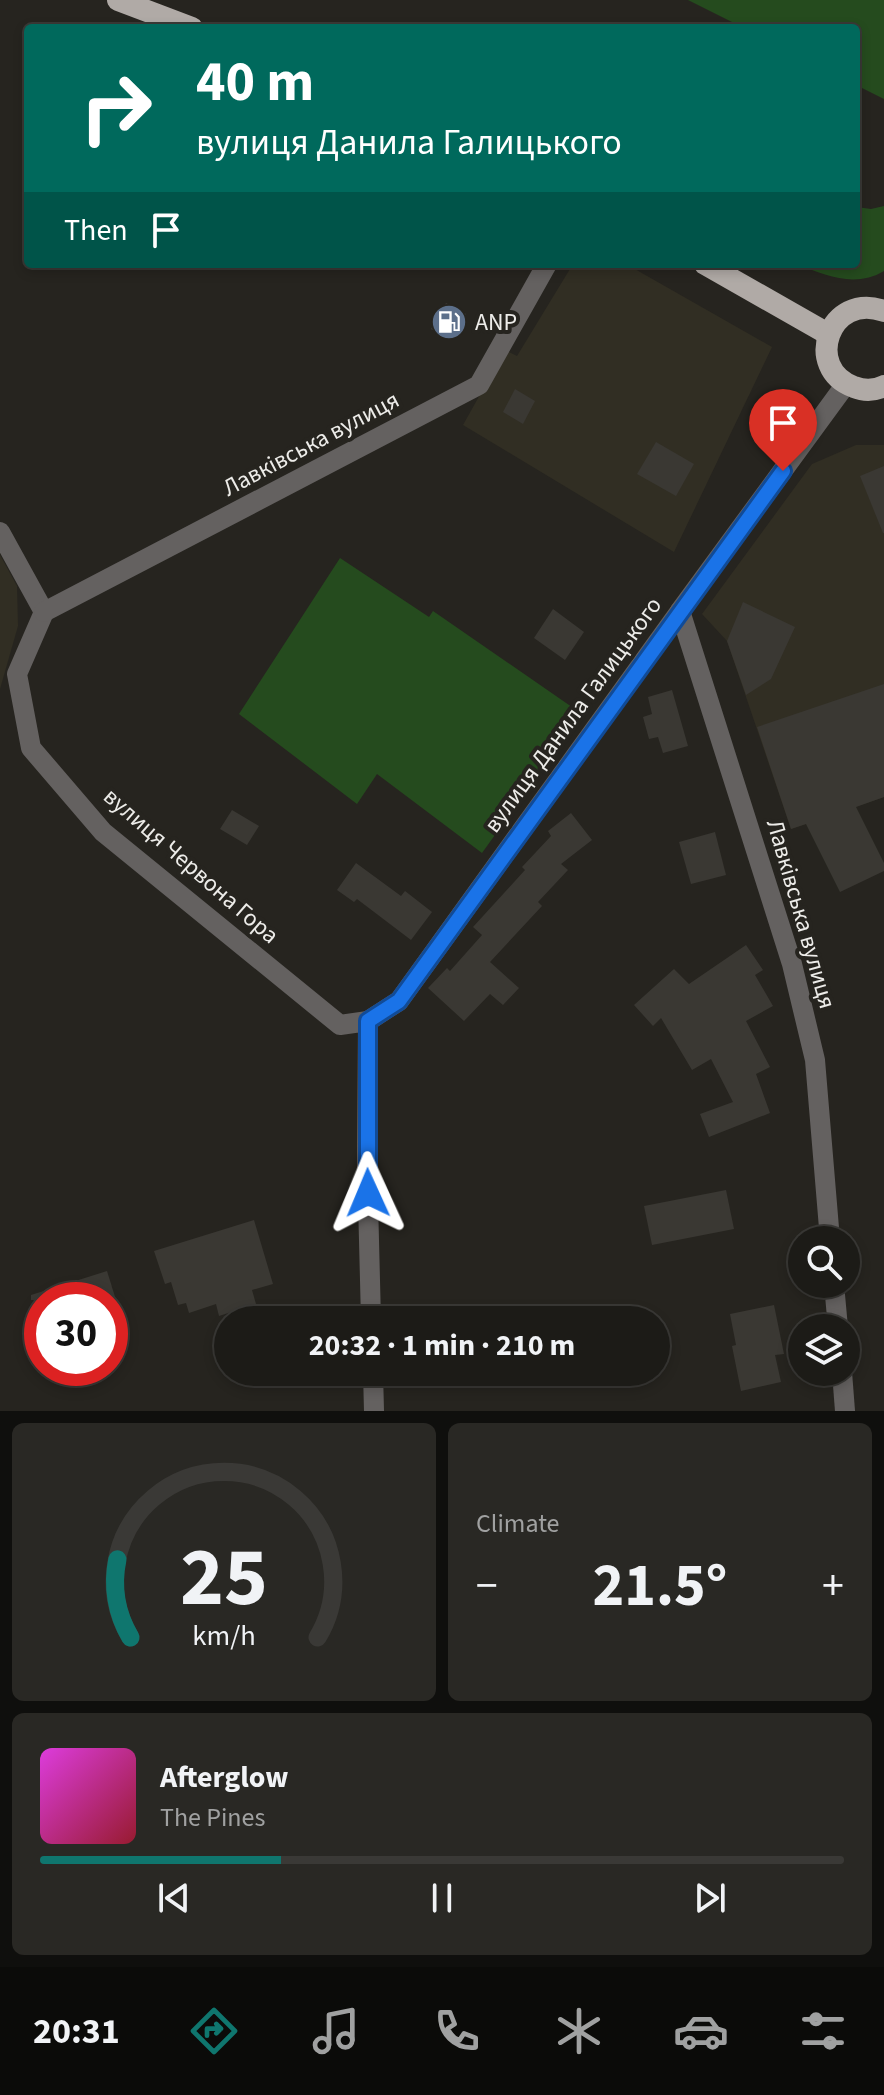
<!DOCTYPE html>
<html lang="en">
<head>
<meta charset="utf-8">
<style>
	:root { --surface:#1c1b17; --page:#292824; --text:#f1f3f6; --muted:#a0a1a1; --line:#3a3936; --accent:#0f766e }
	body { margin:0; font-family:"Source Sans 3",sans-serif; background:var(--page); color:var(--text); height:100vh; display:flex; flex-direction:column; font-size:30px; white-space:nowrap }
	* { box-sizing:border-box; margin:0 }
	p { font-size:26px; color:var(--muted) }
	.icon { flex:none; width:44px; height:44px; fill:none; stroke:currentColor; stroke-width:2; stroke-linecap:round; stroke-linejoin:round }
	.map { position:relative; height:1411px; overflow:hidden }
	.sheet { display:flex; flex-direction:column; gap:12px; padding:12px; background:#0f0f0d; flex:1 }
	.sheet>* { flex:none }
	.hud { position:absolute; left:24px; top:24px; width:836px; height:244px; border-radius:8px; box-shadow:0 4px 12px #0003,0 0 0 2px var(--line); background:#00695c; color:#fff; overflow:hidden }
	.buttons { position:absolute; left:788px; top:1226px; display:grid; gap:16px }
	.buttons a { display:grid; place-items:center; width:72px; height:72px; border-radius:50%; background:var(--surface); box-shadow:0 4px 12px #0003,0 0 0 2px var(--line); font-size:40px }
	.speed { position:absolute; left:24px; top:1282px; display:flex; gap:16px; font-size:40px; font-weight:700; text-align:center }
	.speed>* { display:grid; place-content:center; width:104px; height:104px; border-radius:50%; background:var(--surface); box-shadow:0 4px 12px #0003,0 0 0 2px var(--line); line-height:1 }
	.speed .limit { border:12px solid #d22; background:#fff; color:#111 }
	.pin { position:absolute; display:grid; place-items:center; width:68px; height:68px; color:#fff; margin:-82px -34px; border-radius:50% 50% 50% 0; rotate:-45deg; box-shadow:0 0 8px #0007 }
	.pin .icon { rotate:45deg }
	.me { position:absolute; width:88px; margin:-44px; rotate:359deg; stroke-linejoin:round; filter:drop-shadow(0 0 6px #0008) }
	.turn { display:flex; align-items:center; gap:28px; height:168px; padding:0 40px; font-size:36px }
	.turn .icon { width:104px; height:104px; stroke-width:2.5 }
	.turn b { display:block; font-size:56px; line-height:68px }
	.then { display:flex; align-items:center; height:76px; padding:0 40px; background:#0003; gap:16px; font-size:30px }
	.big { font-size:60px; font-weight:700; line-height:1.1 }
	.sheet .widget { flex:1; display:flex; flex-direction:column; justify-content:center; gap:12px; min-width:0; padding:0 28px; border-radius:12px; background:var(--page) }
	.sheet .dial { align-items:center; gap:0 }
	.dial svg { height:208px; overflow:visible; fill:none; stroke:var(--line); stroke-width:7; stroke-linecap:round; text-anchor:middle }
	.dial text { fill:var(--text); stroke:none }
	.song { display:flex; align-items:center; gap:24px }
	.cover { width:96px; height:96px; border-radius:12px; background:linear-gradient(135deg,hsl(300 70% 55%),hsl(350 70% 35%)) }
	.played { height:8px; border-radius:4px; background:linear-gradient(90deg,var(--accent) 30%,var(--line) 30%) }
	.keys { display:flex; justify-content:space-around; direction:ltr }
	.heat { display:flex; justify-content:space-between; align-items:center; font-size:44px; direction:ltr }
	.sheet .tiles { flex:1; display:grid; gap:12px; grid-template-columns:1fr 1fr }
	.widget:last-child { grid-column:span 2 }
	.trip { position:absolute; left:214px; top:1306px; width:456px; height:80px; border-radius:40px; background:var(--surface); box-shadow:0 4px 12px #0003,0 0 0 2px var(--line); font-weight:700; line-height:80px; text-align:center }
	.menu { display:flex; height:128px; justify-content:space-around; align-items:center; background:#0b0b09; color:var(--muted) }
	.menu .icon { width:56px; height:56px }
	.menu .on { color:var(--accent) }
	.menu b { font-size:36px; color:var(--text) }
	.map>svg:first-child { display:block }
	.built { fill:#312e23 }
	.green { fill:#254b1e }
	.building { fill:#3a3833 }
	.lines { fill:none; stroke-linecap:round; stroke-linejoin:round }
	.minor { stroke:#646160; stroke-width:20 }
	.tertiary { stroke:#646160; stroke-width:20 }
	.trunk { stroke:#b0aaa6; stroke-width:22 }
	.route-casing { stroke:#114b97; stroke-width:20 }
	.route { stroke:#1a73e8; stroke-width:14 }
	.labels { text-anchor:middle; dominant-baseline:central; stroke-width:8; stroke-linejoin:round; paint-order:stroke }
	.poi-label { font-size:24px; fill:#edece9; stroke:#26241f; text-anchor:start }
	.street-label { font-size:24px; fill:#edece9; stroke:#26241f }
</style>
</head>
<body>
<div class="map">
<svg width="884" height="1411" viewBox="0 0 884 1411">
	<rect width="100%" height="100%" fill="#26241f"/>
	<g class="built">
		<path d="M573 264H626L772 347 674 552 463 425 505 350 517 356Z"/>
		<path d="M856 445H884V797L791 829 727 641 702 614 812 464Z"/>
		<path d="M0 555 17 586 18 626 0 689Z"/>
	</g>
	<g class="green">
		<path d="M688 0H884V99L856 85V28H744Z"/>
		<path d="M884 206V271C856 288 825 276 798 264H856V207L871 209Z"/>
		<path d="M340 558 429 617 433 611 582 714 482 853 377 774 357 804 239 714Z"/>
	</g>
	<g class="building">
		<path d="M446 303 466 314 451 340 431 329Z"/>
		<path d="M515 389 535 401 523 424 503 412Z"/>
		<path d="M656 442 694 464 676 496 637 474Z"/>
		<path d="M884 466V533H883L860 476Z"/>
		<path d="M743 602 795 627 771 679 746 695 727 641Z"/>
		<path d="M553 609 584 632 565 660 534 638Z"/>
		<path d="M884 684V797L856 807 884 863V871L840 892 806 824 791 829 757 727Z"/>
		<path d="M672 690 688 746 663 753 658 737 649 739 643 717 652 714 648 697Z"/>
		<path d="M232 810 259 826 247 845 220 829Z"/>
		<path d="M571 813 592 840 561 864 568 870 538 902 542 906 490 962 519 988 503 1005 490 994 464 1021 428 988 447 968 450 971 482 935 473 927 525 870 522 867 551 836 548 831Z"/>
		<path d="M715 832 726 875 691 884 679 842Z"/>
		<path d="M356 863 401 896 405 891 432 912 411 940 357 899 354 902 337 890Z"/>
		<path d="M746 945 763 970 755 975 773 1006 746 1021 770 1067 756 1074 770 1113 709 1137 700 1114 733 1102 711 1059 692 1070 661 1018 653 1026 634 1005 674 969 689 984Z"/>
		<path d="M726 1190 734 1229 652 1245 644 1206Z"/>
		<path d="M254 1220 273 1284 252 1290 256 1304 219 1316 216 1304 189 1313 186 1303 178 1305 171 1282 165 1284 154 1251Z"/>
		<path d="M107 1271 116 1300H31V1295Z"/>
		<path d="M774 1305 784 1354 775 1355 781 1382 741 1391 732 1346 736 1345 730 1314Z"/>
	</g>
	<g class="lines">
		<g class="minor">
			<path d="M0 532 44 612 17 674 31 748 103 832 340 1025 368 1021 367 1161 371 1320"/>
			<path d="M44 612 479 385 547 264"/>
			<path d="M368 1021 399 1001 680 611"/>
			<path d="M373 1372 374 1411"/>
		</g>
		<g class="tertiary">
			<path d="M830 1240 815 1060 792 964 680 611 846 384"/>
			<path d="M834 1284 838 1328"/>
			<path d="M842 1372 845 1411"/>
		</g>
		<g class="trunk">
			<path d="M118 0 192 28"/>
			<path d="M705 264 828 334"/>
			<path d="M884 311C829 291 803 369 854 387 864 391 874 391 884 386"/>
		</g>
	</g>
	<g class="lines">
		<g class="route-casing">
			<path id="route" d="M368 1193V1021L399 1001 783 471"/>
		</g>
		<use href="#route" class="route"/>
	</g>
	<defs>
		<g id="fuel-disc" transform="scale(1.8)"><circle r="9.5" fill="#5c6f8a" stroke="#26241f"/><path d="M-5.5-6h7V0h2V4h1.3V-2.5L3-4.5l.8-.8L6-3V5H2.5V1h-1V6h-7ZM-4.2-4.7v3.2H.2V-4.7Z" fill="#fff"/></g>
	</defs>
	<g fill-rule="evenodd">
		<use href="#fuel-disc" x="449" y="322"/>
	</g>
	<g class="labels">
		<g class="poi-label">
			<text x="475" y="322">ANP</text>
		</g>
		<g class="street-label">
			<text transform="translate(311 444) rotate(-28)">Лавківська вулиця</text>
			<text transform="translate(573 715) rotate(-54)">вулиця Данила Галицького</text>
			<text transform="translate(191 866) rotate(41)">вулиця Червона Гора</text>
			<text transform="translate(801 914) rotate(74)">Лавківська вулиця</text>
		</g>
	</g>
</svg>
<div class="buttons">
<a><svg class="icon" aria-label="search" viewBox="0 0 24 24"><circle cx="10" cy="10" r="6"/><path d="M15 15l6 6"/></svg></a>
<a><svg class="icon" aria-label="layers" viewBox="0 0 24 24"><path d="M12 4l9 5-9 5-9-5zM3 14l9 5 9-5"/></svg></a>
</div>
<div class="speed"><div class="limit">30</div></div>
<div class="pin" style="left:783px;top:471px;background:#d93025"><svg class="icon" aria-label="arrive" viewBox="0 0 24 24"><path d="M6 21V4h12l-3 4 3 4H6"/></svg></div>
<svg class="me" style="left:368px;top:1193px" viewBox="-20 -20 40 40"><path d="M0-17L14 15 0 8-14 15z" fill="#1a73e8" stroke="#fff" stroke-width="4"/></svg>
<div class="trip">20:32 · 1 min · 210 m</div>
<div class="hud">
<div class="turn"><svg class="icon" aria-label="right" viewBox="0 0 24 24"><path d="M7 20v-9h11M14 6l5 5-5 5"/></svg><div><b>40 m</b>вулиця Данила Галицького</div></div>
<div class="then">Then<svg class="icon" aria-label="arrive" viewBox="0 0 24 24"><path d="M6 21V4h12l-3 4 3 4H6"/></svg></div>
</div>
</div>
<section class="sheet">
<div class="tiles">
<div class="widget dial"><svg viewBox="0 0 100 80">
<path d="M14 69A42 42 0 1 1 86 69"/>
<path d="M14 69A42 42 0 0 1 9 39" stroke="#0f766e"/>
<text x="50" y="56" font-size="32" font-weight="700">25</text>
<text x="50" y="72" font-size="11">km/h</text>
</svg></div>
<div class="widget"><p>Climate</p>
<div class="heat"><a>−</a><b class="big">21.5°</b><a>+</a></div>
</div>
<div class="widget">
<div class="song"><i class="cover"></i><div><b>Afterglow</b><p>The Pines</p></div></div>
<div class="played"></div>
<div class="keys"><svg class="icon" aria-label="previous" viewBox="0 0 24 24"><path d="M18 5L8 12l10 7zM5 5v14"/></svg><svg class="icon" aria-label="pause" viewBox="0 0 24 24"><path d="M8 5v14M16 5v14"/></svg><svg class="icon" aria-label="next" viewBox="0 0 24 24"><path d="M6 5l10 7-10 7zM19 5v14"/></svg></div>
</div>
</div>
</section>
<nav class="menu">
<b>20:31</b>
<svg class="icon on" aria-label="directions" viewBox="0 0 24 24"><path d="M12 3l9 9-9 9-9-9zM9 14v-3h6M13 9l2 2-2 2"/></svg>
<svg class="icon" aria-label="music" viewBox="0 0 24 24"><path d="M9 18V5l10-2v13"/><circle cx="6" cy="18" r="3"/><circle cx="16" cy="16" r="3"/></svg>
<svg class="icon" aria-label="phone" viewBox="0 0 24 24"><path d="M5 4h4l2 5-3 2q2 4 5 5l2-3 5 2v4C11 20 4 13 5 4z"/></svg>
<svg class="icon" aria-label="climate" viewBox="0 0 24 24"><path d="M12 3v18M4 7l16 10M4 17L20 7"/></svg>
<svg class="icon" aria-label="car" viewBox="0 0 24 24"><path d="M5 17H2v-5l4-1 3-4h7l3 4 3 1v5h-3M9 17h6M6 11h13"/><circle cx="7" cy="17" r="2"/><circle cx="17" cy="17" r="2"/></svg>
<svg class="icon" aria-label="filters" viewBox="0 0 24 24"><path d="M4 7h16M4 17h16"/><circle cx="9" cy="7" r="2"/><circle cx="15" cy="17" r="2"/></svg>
</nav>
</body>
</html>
